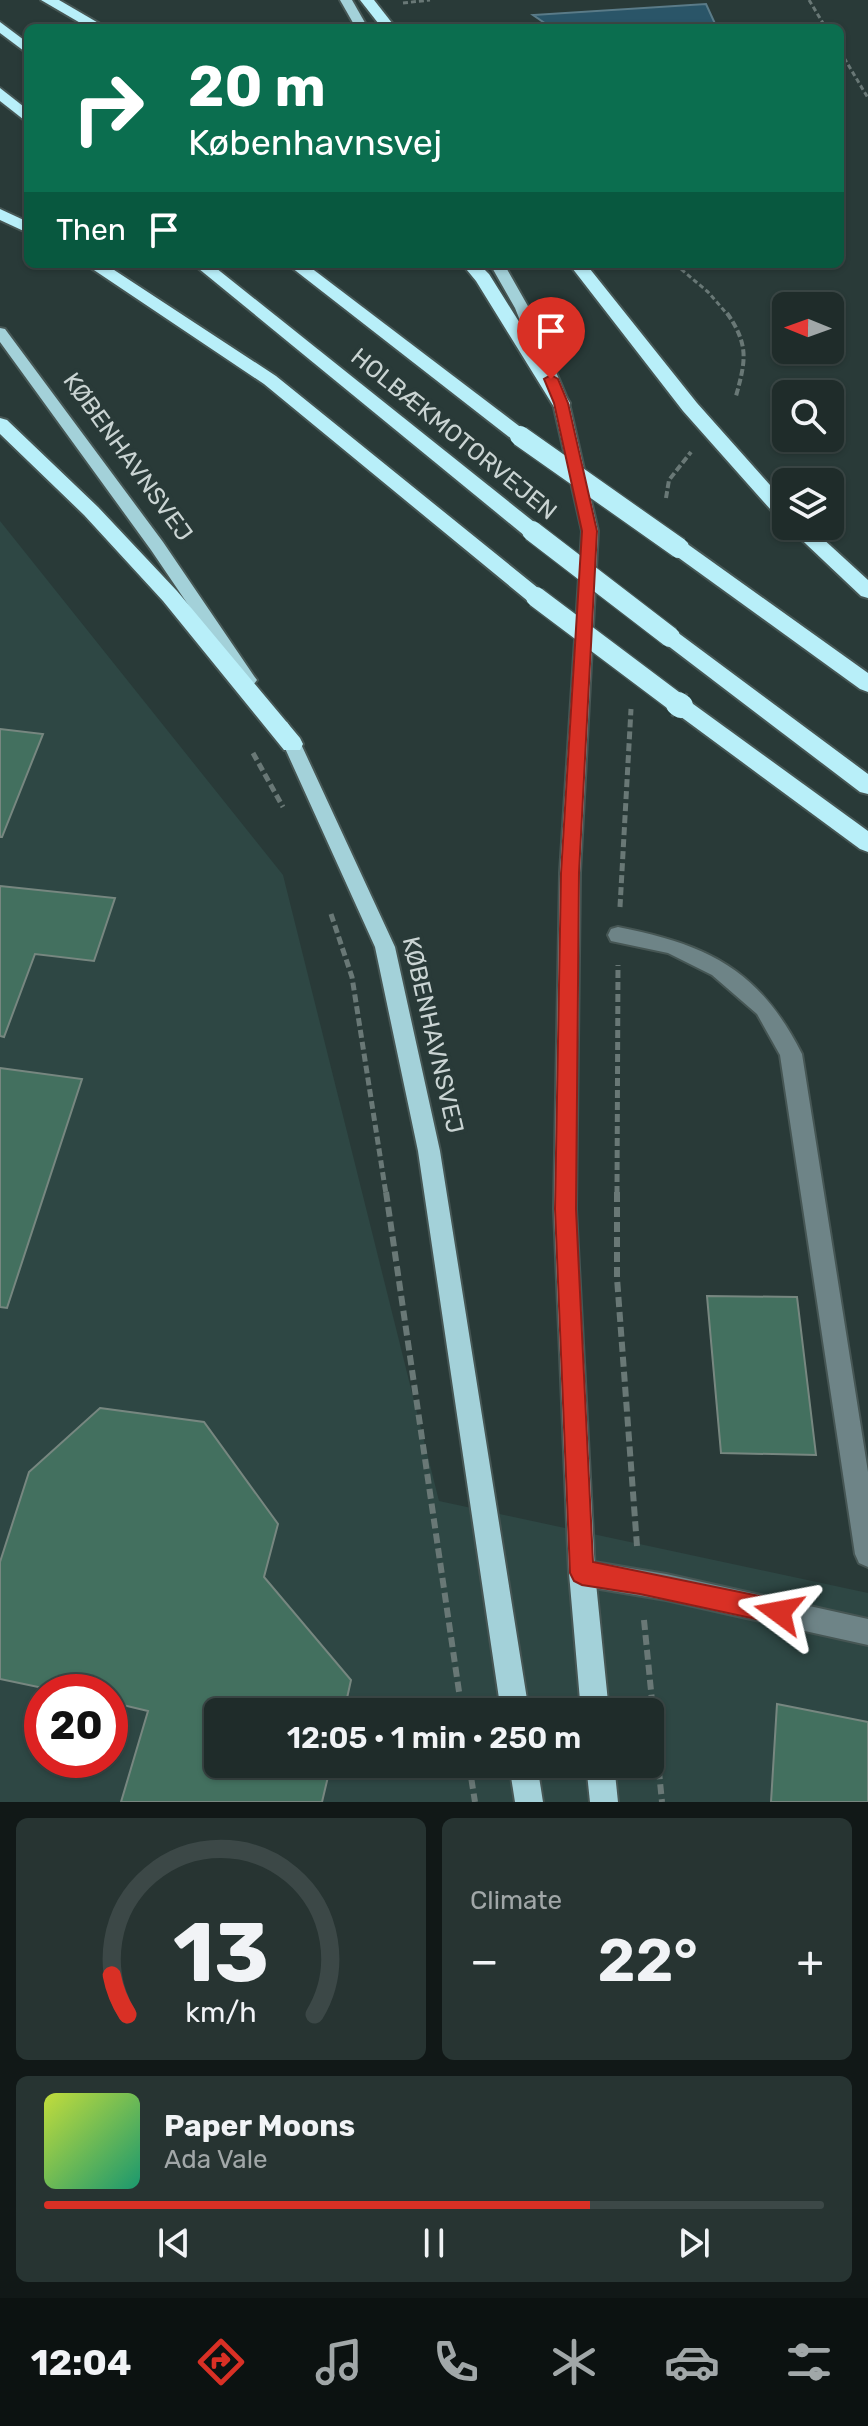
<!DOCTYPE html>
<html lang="en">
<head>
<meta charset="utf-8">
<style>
	:root { --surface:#1f2c2a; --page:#273432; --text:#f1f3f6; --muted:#a1a7a8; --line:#3c4847; --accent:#d93025 }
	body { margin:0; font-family:Rubik,sans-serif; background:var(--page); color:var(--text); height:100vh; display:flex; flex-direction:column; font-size:30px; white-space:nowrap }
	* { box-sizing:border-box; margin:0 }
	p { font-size:26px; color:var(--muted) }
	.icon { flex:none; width:44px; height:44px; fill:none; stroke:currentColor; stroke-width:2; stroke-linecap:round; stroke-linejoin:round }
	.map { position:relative; height:1802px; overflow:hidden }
	.panel { display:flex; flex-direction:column; gap:16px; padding:16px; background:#111817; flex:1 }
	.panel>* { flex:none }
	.hud { position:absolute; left:24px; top:24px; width:820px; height:244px; border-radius:12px; box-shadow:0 2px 6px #0004,0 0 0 2px var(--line); background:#0b6e4f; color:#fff; overflow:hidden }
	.needle { width:52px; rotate:271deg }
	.buttons { position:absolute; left:772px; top:292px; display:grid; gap:16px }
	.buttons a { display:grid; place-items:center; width:72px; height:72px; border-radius:12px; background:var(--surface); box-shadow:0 2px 6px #0004,0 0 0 2px var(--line); font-size:40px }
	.speed { position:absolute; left:24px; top:1674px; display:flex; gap:16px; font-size:40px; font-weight:700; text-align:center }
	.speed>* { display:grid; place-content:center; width:104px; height:104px; border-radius:50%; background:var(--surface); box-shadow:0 2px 6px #0004,0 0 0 2px var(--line); line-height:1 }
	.speed .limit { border:12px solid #d22; background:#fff; color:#111 }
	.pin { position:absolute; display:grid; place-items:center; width:68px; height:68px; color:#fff; margin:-82px -34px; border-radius:50% 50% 50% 0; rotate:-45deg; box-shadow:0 0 8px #0007 }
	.pin .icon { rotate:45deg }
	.me { position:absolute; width:88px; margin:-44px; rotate:283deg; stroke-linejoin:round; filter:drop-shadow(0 0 6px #0008) }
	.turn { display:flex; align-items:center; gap:28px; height:168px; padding:0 32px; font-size:36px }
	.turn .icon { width:104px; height:104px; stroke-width:2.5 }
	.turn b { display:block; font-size:56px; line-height:68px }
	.then { display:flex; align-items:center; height:76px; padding:0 32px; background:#0003; gap:16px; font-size:30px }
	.big { font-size:60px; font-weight:600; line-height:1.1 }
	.panel .widget { flex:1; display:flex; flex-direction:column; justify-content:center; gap:12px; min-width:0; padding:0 28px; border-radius:12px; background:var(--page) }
	.panel .dial { align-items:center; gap:0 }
	.dial svg { height:208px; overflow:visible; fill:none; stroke:var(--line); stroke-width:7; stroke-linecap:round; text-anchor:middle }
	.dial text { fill:var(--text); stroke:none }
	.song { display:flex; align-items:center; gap:24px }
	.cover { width:96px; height:96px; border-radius:12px; background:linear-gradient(135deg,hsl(70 70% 55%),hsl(160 70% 35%)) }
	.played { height:8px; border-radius:4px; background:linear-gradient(90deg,var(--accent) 70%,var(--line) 70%) }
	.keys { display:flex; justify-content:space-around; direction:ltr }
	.heat { display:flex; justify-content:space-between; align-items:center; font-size:44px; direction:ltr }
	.panel .tiles { flex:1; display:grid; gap:16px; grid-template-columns:1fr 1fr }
	.widget:last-child { grid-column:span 2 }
	.trip { position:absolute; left:204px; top:1698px; width:460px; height:80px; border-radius:12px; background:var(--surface); box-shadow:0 2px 6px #0004,0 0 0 2px var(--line); font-weight:600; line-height:80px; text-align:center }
	.tab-bar { display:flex; height:128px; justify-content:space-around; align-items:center; background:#0c1211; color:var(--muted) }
	.tab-bar .icon { width:56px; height:56px }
	.tab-bar .current { color:var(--accent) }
	.tab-bar b { font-size:36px; color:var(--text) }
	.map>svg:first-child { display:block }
	.built { fill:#2e4744; fill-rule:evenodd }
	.water { fill:#2a5568; stroke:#5a7b88; stroke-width:2 }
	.building { fill:#43705f; stroke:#778780; stroke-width:2 }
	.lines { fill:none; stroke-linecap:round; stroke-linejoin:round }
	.minor-casing { stroke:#465654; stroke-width:4 }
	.major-casing { stroke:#465654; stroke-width:4 }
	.highway-casing { stroke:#465654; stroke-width:4 }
	.path-far3 { stroke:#697876; stroke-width:3; stroke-dasharray:5 3; stroke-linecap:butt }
	.path-far2 { stroke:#697876; stroke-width:4; stroke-dasharray:7 3; stroke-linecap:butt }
	.path-far1 { stroke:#697876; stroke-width:5; stroke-dasharray:8 4; stroke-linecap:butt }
	.path { stroke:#697876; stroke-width:6; stroke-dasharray:10 5; stroke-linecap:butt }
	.minor { fill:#6e8487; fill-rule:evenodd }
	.major { fill:#a3d1d9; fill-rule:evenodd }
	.highway { fill:#b8eff9; fill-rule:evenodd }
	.highway-bridge-far1-casing { stroke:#465654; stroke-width:23; stroke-linecap:butt }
	.highway-bridge-casing { stroke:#465654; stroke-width:28; stroke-linecap:butt }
	.highway-bridge-far1 { stroke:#b8eff9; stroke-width:20 }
	.highway-bridge { stroke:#b8eff9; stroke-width:24 }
	.route { fill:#d93025; stroke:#8d1f18; stroke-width:2 }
	.labels { text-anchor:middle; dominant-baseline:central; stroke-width:8; stroke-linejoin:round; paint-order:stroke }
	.street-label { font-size:24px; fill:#cad4d3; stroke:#293a38 }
</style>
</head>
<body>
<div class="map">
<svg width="868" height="1802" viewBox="0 0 868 1802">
	<rect width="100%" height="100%" fill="#293a38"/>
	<path class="built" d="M0 521 283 875 439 1501 868 1593V1802H0ZM42 1692H110V1760H42ZM218 1712H650V1764H218Z"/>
	<path class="water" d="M706 4 717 28H552L533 15Z"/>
	<g class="building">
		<path d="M0 729 43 734 2 837H0Z"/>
		<path d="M0 886 115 898 94 961 35 954 4 1037 0 1036Z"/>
		<path d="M0 1068 82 1079 7 1308 0 1307Z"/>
		<path d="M707 1296 797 1297 816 1455 721 1453Z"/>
		<path d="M100 1408 204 1422 278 1524 264 1577 351 1680 344 1712H218V1764H331L322 1802H121L148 1711 110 1702V1692H62L0 1679V1562L29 1472Z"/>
		<path d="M777 1704 868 1722V1802H771Z"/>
	</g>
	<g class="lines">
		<g class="minor-casing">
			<g id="minor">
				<path d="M618 927C708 945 759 969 802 1054L868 1472V1567L859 1563 855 1554 780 1055 757 1014 712 975 668 953 611 941 608 935 611 929Z"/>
				<path d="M582 1560 666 1574 868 1619V1645L666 1600 582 1586 573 1582 569 1573 573 1564Z"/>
			</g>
		</g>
		<g class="major-casing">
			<g id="major">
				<path d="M340 0H352L368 28H356Z"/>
				<path d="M490 264H504L529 308 569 403 598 531 580 873 576 1209 595 1573 609 1712H581L569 1573 554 1209 560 873 582 531 553 403 515 308Z"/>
				<path d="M0 328 5 329 163 542 254 676 257 680 254 684H242L151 550 0 342Z"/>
				<path d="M280 720 287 722 301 744 395 947 440 1151 529 1712H501L418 1151 375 947 284 746 271 727Z"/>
				<path d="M509 1764H537L543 1802H515Z"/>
				<path d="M586 1764H614L618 1802H590Z"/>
			</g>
		</g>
		<g class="highway-casing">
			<g id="highway">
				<path d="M41 0H59L107 28H89Z"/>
				<path d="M360 0H374L396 28H382Z"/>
				<path d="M0 22 28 43V54L0 33Z"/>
				<path d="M0 88 28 110V123L0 101Z"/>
				<path d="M0 209 28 222V233L0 220Z"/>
				<path d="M85 264H105L276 376 543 592 546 597 543 602H529L264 384Z"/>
				<path d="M193 264H211L539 526 542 531 539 536H525Z"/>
				<path d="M287 264H306L527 432 529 436 527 440H513Z"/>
				<path d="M462 264H479L489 274 570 403 568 407H554L476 281Z"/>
				<path d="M569 264H586L697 403 786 503V521L779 519 683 411Z"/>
				<path d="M0 418 7 420 98 507 177 591 300 738 303 744 300 750H284L163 601 84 515 0 434Z"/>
				<path d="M787 526H809L868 580V598L861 596Z"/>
				<path d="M679 541 686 543 868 673V692L860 689 672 553 669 548 672 543Z"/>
				<path d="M670 630 677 632 868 774V794L860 792 663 642 659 637 663 632Z"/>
				<path d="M681 698 689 701 868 831V852L860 849 673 711 670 706 673 701Z"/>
			</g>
		</g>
		<g class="path-far3">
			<path d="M809 0 826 28"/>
			<path d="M403 3 430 0"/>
			<path d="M840 51 868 98"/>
			<path d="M675 264 708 292 728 315"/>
		</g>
		<g class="path-far2">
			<path d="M727 313C749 345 746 360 736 396"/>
			<path d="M666 498 669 480 691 452"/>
		</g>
		<g class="path-far1">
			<path d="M253 753 283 807"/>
			<path d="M620 907 631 709"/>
			<path d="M331 914 352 977 386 1194"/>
			<path d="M617 1194 618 965"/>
		</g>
		<g class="path">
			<path d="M386 1192 462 1712"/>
			<path d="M617 1192V1278L637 1546"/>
			<path d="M644 1620 662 1802"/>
			<path d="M469 1764 475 1802"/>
		</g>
		<use href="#minor" class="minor"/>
		<use href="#major" class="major"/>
		<use href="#highway" class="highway"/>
		<g class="highway-bridge-far1-casing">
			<g id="highway-bridge-far1">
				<path d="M520 436 679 548"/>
				<path d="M532 531 670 637"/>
				<path d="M536 597 681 706"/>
			</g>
		</g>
		<g class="highway-bridge-casing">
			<path id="highway-bridge" d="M678 704 681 706"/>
		</g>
		<use href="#highway-bridge-far1" class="highway-bridge-far1"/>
		<use href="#highway-bridge" class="highway-bridge"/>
	</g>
	<path class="route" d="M551 375 558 379 568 403 597 531 579 873 576 1209 593 1562 779 1600 787 1604 791 1612 787 1621 779 1624 640 1594 582 1585 574 1581 570 1573 555 1209 561 873 582 531 554 403 544 379Z"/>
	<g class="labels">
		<g class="street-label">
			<text transform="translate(454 434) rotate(39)">HOLBÆKMOTORVEJEN</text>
			<text transform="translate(128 457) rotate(54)">KØBENHAVNSVEJ</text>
			<text transform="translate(433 1035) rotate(77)">KØBENHAVNSVEJ</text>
		</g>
	</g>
</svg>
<div class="buttons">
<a><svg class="needle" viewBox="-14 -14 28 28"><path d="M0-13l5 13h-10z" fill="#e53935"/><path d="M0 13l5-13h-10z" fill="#a1a7a8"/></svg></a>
<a><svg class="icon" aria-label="search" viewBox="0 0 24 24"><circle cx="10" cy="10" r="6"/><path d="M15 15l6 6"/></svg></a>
<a><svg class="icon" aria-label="layers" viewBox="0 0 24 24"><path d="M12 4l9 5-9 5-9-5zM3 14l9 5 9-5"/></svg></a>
</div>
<div class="speed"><div class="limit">20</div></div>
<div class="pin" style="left:551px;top:379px;background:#d93025"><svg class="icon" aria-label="arrive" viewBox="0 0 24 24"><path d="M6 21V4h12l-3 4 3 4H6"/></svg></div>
<svg class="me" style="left:779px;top:1612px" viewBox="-20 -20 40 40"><path d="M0-17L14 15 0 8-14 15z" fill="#d93025" stroke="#fff" stroke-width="4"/></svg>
<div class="trip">12:05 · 1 min · 250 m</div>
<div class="hud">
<div class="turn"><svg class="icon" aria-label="right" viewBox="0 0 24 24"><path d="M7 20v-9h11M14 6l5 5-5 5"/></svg><div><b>20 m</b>Københavnsvej</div></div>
<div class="then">Then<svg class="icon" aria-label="arrive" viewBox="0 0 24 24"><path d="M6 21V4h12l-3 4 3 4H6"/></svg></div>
</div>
</div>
<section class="panel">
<div class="tiles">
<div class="widget dial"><svg viewBox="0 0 100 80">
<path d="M14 69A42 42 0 1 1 86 69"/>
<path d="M14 69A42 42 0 0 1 8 54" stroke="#d93025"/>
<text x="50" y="56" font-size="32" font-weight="700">13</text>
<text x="50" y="72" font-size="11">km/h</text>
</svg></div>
<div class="widget"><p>Climate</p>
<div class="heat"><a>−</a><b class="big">22°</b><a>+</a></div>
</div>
<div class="widget">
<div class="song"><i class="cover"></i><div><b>Paper Moons</b><p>Ada Vale</p></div></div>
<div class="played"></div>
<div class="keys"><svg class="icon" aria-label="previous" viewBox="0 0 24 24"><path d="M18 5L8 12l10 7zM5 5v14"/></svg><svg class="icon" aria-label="pause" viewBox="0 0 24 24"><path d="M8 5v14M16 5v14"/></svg><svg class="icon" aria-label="next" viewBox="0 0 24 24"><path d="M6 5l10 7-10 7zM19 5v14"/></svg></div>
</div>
</div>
</section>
<nav class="tab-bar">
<b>12:04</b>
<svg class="icon current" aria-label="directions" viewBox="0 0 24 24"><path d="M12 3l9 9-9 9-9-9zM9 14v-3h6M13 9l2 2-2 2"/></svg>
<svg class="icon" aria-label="music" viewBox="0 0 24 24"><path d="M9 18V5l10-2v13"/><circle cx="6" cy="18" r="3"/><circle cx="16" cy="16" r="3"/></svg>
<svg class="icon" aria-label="phone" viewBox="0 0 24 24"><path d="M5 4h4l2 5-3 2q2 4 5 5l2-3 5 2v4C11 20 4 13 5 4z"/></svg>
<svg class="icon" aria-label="climate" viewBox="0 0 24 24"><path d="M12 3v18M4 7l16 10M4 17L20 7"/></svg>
<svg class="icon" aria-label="car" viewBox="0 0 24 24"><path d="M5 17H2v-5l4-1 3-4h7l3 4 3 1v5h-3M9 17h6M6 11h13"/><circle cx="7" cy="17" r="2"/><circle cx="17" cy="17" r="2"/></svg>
<svg class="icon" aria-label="filters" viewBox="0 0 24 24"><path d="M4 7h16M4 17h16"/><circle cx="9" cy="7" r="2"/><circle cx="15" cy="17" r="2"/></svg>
</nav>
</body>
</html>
